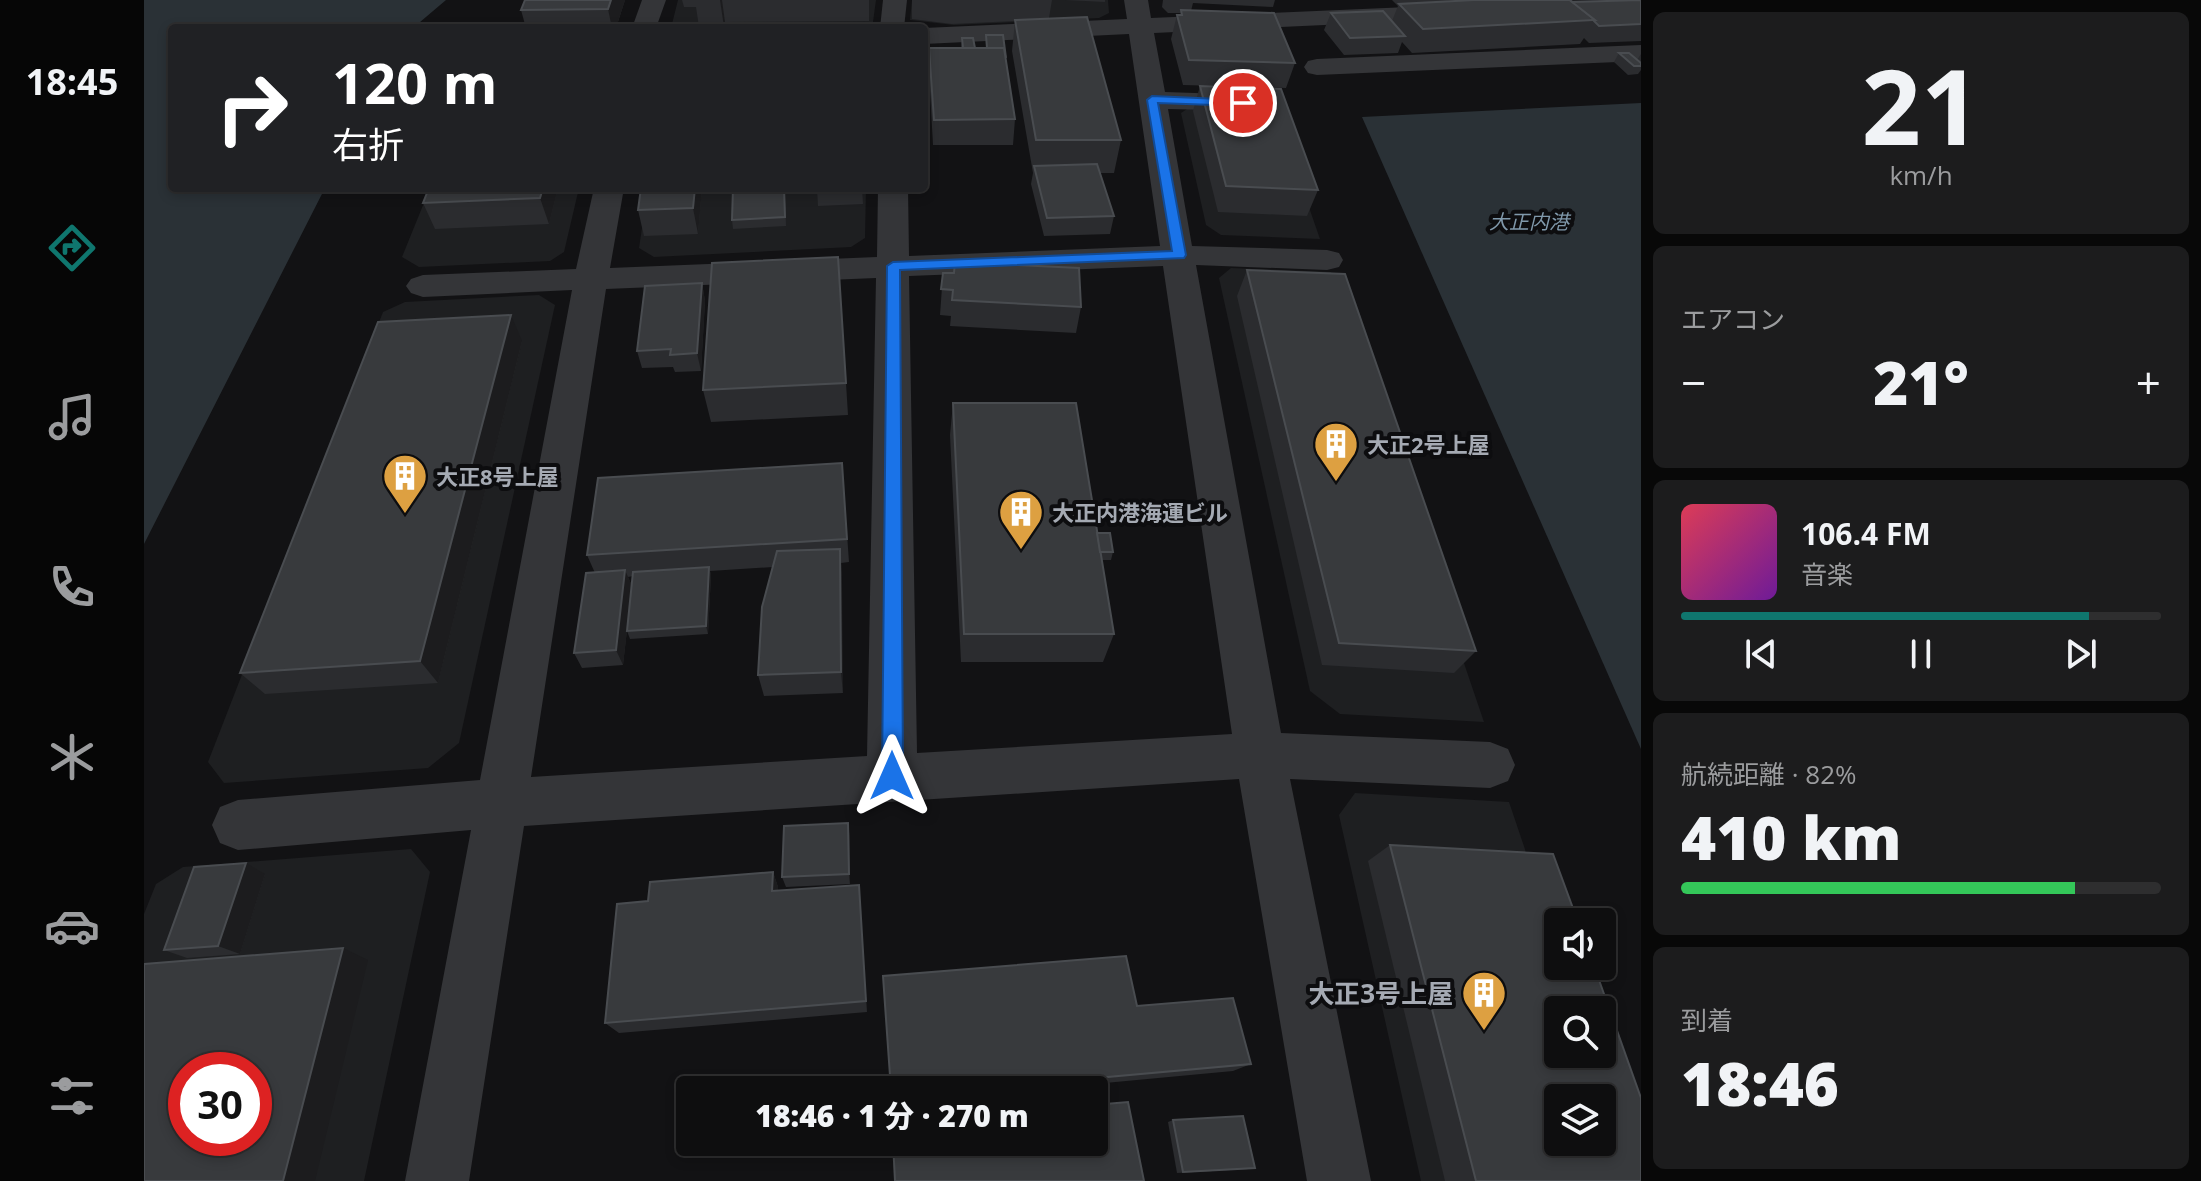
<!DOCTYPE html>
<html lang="ja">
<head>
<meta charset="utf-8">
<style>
	:root { --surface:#0e0e0f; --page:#1c1c1d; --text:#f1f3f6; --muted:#9b9c9e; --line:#2e2e2f; --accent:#0f766e }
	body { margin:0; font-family:"Open Sans","Noto Sans JP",sans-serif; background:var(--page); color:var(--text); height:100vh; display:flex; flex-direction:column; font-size:30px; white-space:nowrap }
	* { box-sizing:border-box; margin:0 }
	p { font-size:26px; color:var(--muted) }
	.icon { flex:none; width:44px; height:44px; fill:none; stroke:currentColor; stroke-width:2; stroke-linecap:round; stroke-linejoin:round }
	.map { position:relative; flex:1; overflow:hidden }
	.details { display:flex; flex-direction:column; gap:12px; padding:12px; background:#080808; width:560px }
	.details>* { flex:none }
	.guide { position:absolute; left:24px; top:24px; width:760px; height:168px; border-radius:8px; box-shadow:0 4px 12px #0003,0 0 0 2px var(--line); background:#202124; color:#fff; overflow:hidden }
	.fabs { position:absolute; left:1400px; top:908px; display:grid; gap:16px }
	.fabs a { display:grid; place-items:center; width:72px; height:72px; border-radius:8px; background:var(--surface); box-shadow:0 4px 12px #0003,0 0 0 2px var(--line); font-size:40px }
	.speed { position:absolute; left:24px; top:1052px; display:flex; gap:16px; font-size:40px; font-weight:700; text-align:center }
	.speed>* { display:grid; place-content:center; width:104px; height:104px; border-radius:50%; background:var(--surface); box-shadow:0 4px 12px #0003,0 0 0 2px var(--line); line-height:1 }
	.speed .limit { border:12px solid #d22; background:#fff; color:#111 }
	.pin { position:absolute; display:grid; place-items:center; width:68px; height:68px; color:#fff; margin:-34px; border:4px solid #fff; border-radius:50%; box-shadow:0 2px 8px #0007 }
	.me { position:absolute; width:88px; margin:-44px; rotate:0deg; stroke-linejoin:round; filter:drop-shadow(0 0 6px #0008) }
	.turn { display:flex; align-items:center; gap:28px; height:168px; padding:0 32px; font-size:36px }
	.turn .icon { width:104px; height:104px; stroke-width:2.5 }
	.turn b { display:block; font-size:56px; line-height:68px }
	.big { font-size:60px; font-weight:800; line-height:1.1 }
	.details .card { flex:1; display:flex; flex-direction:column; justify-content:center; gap:12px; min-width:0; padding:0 28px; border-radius:12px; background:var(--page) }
	.details .dial { align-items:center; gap:0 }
	.dial b { font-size:104px; line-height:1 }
	.song { display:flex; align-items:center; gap:24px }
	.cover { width:96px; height:96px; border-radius:12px; background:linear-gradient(135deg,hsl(350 70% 55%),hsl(280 70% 35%)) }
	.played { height:8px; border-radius:4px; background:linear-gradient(90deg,var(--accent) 85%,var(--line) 85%) }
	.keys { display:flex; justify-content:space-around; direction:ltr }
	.heat { display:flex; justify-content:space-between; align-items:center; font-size:44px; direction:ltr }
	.charge { height:12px; border-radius:6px; background:linear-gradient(90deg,#34c759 82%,var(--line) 0) }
	.trip { position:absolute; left:532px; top:1076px; width:432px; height:80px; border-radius:8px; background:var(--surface); box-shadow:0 4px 12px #0003,0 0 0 2px var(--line); font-weight:800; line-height:80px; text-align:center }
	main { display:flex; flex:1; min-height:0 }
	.dock { display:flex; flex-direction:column; width:144px; justify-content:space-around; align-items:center; background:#060606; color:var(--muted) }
	.dock .icon { width:56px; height:56px }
	.dock .on { color:var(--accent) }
	.dock b { font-size:36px; color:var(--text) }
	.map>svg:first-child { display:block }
	.built { fill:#1e1f21; fill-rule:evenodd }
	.water { fill:#2a3136 }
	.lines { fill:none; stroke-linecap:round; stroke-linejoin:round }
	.minor { fill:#343538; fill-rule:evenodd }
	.wall { fill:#2b2c2f; fill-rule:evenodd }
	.shaded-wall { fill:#1c1c1e }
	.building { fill:#383a3d; stroke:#494c50; stroke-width:2; fill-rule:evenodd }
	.route { fill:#1a73e8; stroke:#114b97; stroke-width:2 }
	.labels { text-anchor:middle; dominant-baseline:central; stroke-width:8; stroke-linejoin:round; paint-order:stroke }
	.far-water-label { font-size:20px; font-style:italic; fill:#8099ab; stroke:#0d0d0f }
	.poi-label { font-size:22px; font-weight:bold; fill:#a5aab3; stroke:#0d0d0f; text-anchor:start }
	.near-poi-label { font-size:26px; font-weight:bold; fill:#a5aab3; stroke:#0d0d0f; text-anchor:end }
</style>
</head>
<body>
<main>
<nav class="dock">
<b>18:45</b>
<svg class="icon on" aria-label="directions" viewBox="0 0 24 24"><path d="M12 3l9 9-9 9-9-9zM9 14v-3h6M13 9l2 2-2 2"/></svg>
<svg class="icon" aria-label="music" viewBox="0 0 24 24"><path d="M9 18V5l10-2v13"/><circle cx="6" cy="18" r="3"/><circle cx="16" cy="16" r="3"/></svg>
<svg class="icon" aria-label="phone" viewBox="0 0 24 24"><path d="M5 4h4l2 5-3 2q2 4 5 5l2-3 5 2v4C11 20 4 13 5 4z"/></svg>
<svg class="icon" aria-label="climate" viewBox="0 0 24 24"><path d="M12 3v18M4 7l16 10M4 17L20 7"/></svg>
<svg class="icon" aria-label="car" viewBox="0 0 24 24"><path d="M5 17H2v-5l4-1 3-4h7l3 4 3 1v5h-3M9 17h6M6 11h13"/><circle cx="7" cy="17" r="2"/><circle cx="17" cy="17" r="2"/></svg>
<svg class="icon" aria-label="filters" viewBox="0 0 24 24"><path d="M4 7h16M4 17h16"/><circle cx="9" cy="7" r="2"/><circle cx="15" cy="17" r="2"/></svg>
</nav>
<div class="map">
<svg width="1497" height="1181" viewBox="0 0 1497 1181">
	<rect width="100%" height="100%" fill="#121214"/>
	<g class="built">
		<path d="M534 0H732L729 22 719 28H527Z"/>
		<path d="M768 0H964L965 13 955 18 810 25 766 20Z"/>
		<path d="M1043 109 1132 112 1176 239 1077 235 1062 225 1037 113Z"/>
		<path d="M286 188H435L420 252 406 261 275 267 258 257Z"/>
		<path d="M504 188H722L721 238 707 247 510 257 495 248Z"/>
		<path d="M1087 268 1187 272 1340 722 1196 714 1166 691 1075 278Z"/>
		<path d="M395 295 411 305 315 743 284 768 80 783 64 762 239 312 261 302Z"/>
		<path d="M1211 793 1365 802 1414 947V1054H1450L1493 1181H1277L1195 815ZM1414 1098H1458V1142H1414Z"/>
		<path d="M267 849 286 872 220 1181H0V914L12 884 39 867ZM42 1070H110V1138H42Z"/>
	</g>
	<g class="water">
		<path d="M0 0H302L269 28H28V188H181L0 544Z"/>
		<path d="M1497 103V749L1218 117Z"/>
	</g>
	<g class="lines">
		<g class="minor">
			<path d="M498 0H522L512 28H488Z"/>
			<path d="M739 0H763L760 28H736Z"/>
			<path d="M980 0H1004L1007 18 1311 5 1320 7 1323 12 1320 17 1311 19 1010 33 1021 92 1111 95 1121 97 1125 103 1121 109 1111 111 1024 109 1048 246 1183 250 1195 253 1199 260 1195 267 1183 270 1052 265 1137 733 1346 742 1364 749 1371 765 1364 781 1346 788 1146 779 1227 1181H1163L1095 779 380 826 325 1181H261L327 830 94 850 76 843 68 825 76 807 94 800 336 780 428 290 279 297 267 293 262 286 267 279 279 275 432 269 450 188H480L466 268 733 257 734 188H764L765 256 1016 246 985 34 780 44V28L983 19ZM1019 266 1088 734 773 753 765 276ZM732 278 723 756 387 777 462 289Z"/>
			<path d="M1497 45V61L1173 75 1164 73 1160 67 1164 61 1173 59Z"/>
		</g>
	</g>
	<g class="wall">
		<path d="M481 0 472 28H382L377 10Z"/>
		<path d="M538 0H725V21L581 22 580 27H555L552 7H540Z"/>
		<path d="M768 0H908L905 18 977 140 970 173H956L970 216 966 234 900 236 887 184 889 173 868 51 871 21 808 24 768 19Z"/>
		<path d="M921 0H961V2Z"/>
		<path d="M1019 0H1131L1129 7 1049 3 1047 11 1151 63 1142 88 1039 85 1027 39 1033 15H1036L1037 13H1024L1018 7Z"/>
		<path d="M1248 0H1321L1285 2 1497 0V41L1445 43 1440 38 1436 44 1268 53 1258 42 1254 53 1200 55 1180 30 1187 13 1248 21 1254 6Z"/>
		<path d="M842 35 871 119 869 145H789L785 73V48H817L818 38 831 48H842Z"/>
		<rect x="780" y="41" width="3" height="20"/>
		<path d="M1475 53 1493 60 1497 54V70L1494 74 1484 75 1470 62Z"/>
		<path d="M1056 86 1174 190 1163 216 1074 212 1049 111Z"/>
		<path d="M285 188H414L405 224 291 229 279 203Z"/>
		<path d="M497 188H558L554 234 500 236 494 210Z"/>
		<path d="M589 188H641L642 226 589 229 588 220Z"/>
		<path d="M673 188H718L719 204 674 206Z"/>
		<path d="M694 257 704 415 567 422 559 390Z"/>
		<path d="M1103 270 1332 651 1310 673 1178 665 1093 296Z"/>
		<path d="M799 273 937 307 932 333 806 326 807 316 796 315Z"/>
		<path d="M558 283 561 301 557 371 531 372 529 367 498 368 493 351Z"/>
		<path d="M378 341 294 683 121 694 96 673Z"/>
		<path d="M809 403 953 533 969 552 967 560H957L970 634 959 662H817L806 435Z"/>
		<path d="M698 463 705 562 697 563 699 693 620 696 614 675 629 567 566 571 567 575 564 634 486 639 483 631 487 594 479 665 438 668 430 653 451 573 443 555ZM489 576 488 586 484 577Z"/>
		<path d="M704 823 706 884 642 887 638 877Z"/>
		<path d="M1246 845 1497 1181H1301L1224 861Z"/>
		<path d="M629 872 634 887V891L715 885 723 1012 475 1033 461 1023Z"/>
		<path d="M121 874 96 954 43 958 20 950Z"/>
		<path d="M993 1006 1107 1064 1089 1071 886 1090H746Z"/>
		<path d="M1029 1120 1105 1169 1033 1173 1024 1122Z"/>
	</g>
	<g class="shaded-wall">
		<path d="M467 0H481L472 28H468L464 9Z"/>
		<path d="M576 0H578L581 22 580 27Z"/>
		<path d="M399 188H414L405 224 396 198Z"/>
		<path d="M551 188H558L554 234 549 208Z"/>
		<path d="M558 283 561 301 557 371 553 353Z"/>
		<path d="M367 315 378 341 294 683 276 661Z"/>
		<path d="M696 549 698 573 699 693 697 672Z"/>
		<path d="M565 567 567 575 564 634 562 626Z"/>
		<path d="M481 570 488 586 479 665 472 650Z"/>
		<path d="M704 823 706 835V884L705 874Z"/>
		<path d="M102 863 121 874 96 954 74 946Z"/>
		<path d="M629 872 634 887V906L628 891Z"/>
		<path d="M199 948 224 960 171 1181H139Z"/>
	</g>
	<g class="building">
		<path d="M381 0H467L464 9 377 10Z"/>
		<path d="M1330 0H1426L1451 20 1279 29 1255 4Z"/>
		<path d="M1497 0V24L1455 26 1449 20H1451L1428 2Z"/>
		<path d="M1037 10 1130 13 1151 63 1045 60 1033 15H1038Z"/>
		<path d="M1239 11 1261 36 1206 38 1187 13Z"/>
		<path d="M943 17 977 140H892L871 20Z"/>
		<path d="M842 35H859L862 58 860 48H843Z"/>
		<path d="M818 38H829L831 48H819Z"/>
		<rect x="780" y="41" width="3" height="11"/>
		<path d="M785 48H860L871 119 790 120Z"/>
		<path d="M1475 53H1485L1497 63V66H1490Z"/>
		<path d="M1056 86 1137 89 1174 190 1082 186Z"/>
		<path d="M953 164 970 216 903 218 890 166Z"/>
		<path d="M285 188H399L396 198 279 203Z"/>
		<path d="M497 188H551L549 208 494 210Z"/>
		<path d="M589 188H640L641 217 588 220Z"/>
		<path d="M694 257 702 383 559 390 568 263Z"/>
		<path d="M811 262 935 268 937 307 808 300 809 290 797 289 799 273H810Z"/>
		<path d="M1103 270 1201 274 1332 651 1195 643Z"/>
		<path d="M558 283 553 353 526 355 527 349 493 351 501 286Z"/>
		<path d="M367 315 276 661 96 673 234 322Z"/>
		<path d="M809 403H932L970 634H820Z"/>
		<path d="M698 463 703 539 443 555 454 478Z"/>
		<path d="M953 533H966L969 552H956Z"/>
		<path d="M696 549 697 672 614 675 618 607 633 551Z"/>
		<path d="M565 567 562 626 483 631 489 572Z"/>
		<path d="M481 570 472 650 430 653 442 573Z"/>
		<path d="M704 823 705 874 638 877 640 826Z"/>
		<path d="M1246 845 1409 854 1434 922H1414V966H1450L1497 1098V1181H1332ZM1414 1010H1458V1054H1414ZM1414 1098H1458V1142H1414Z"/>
		<path d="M102 863 74 946 20 950 50 867Z"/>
		<path d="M629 872 628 891 715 885 722 1001 461 1023 473 904 504 901 506 882Z"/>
		<path d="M199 948 139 1181H0V964ZM42 1070H110V1138H42Z"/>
		<path d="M982 956 993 1006 1089 998 1107 1064 818 1090H747L739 976Z"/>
		<path d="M984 1102 1000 1181H751L749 1142H950V1105Z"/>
		<path d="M1099 1116 1111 1168 1039 1172 1029 1120Z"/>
	</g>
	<path class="route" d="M1008 96 1099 100 1105 103 1099 106 1014 103 1042 255 1040 258 756 270 759 776 756 783 748 786 741 783 738 776 743 266 749 262 1028 251 1003 100Z"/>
	<defs>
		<g id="building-pin" transform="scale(2.3)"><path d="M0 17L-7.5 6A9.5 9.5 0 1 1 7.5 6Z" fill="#dda041" stroke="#0d0d0f"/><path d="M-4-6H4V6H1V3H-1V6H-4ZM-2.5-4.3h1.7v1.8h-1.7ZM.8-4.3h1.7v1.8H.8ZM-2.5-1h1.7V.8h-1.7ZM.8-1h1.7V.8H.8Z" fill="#fff"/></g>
	</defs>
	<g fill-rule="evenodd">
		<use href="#building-pin" x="1192" y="444"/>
		<use href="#building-pin" x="261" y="476"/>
		<use href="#building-pin" x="877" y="512"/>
		<use href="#building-pin" x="1340" y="993"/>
	</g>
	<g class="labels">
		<g class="far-water-label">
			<text x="1385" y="221">大正内港</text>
		</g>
		<g class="poi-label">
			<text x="1223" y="444">大正2号上屋</text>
			<text x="292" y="476">大正8号上屋</text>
			<text x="908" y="512">大正内港海運ビル</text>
		</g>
		<g class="near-poi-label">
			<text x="1309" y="993">大正3号上屋</text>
		</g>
	</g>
</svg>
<div class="fabs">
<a><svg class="icon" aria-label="sound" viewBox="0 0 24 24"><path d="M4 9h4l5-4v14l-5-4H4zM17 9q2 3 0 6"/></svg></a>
<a><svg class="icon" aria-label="search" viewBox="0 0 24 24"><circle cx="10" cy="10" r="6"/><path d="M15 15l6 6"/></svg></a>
<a><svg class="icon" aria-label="layers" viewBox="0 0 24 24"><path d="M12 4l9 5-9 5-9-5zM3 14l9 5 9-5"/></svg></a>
</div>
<div class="speed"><div class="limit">30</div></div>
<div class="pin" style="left:1099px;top:103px;background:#d93025"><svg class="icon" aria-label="arrive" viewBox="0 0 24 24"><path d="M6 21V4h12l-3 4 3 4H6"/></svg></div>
<svg class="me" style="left:748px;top:776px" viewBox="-20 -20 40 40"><path d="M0-17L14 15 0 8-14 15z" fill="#1a73e8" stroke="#fff" stroke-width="4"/></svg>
<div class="trip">18:46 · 1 分 · 270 m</div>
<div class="guide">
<div class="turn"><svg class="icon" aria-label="right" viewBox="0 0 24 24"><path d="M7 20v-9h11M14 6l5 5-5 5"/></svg><div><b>120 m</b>右折</div></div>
</div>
</div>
<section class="details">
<div class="card dial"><b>21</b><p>km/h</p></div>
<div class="card"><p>エアコン</p>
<div class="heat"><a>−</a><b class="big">21°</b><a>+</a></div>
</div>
<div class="card">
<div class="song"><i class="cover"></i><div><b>106.4 FM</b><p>音楽</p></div></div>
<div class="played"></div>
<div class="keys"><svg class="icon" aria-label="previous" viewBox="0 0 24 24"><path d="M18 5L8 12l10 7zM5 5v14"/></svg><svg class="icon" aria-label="pause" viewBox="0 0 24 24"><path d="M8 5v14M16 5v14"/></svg><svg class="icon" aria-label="next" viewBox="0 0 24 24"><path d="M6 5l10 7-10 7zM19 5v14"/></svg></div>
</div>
<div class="card"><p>航続距離 · 82%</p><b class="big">410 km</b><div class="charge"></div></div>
<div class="card"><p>到着</p><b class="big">18:46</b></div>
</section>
</main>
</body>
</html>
